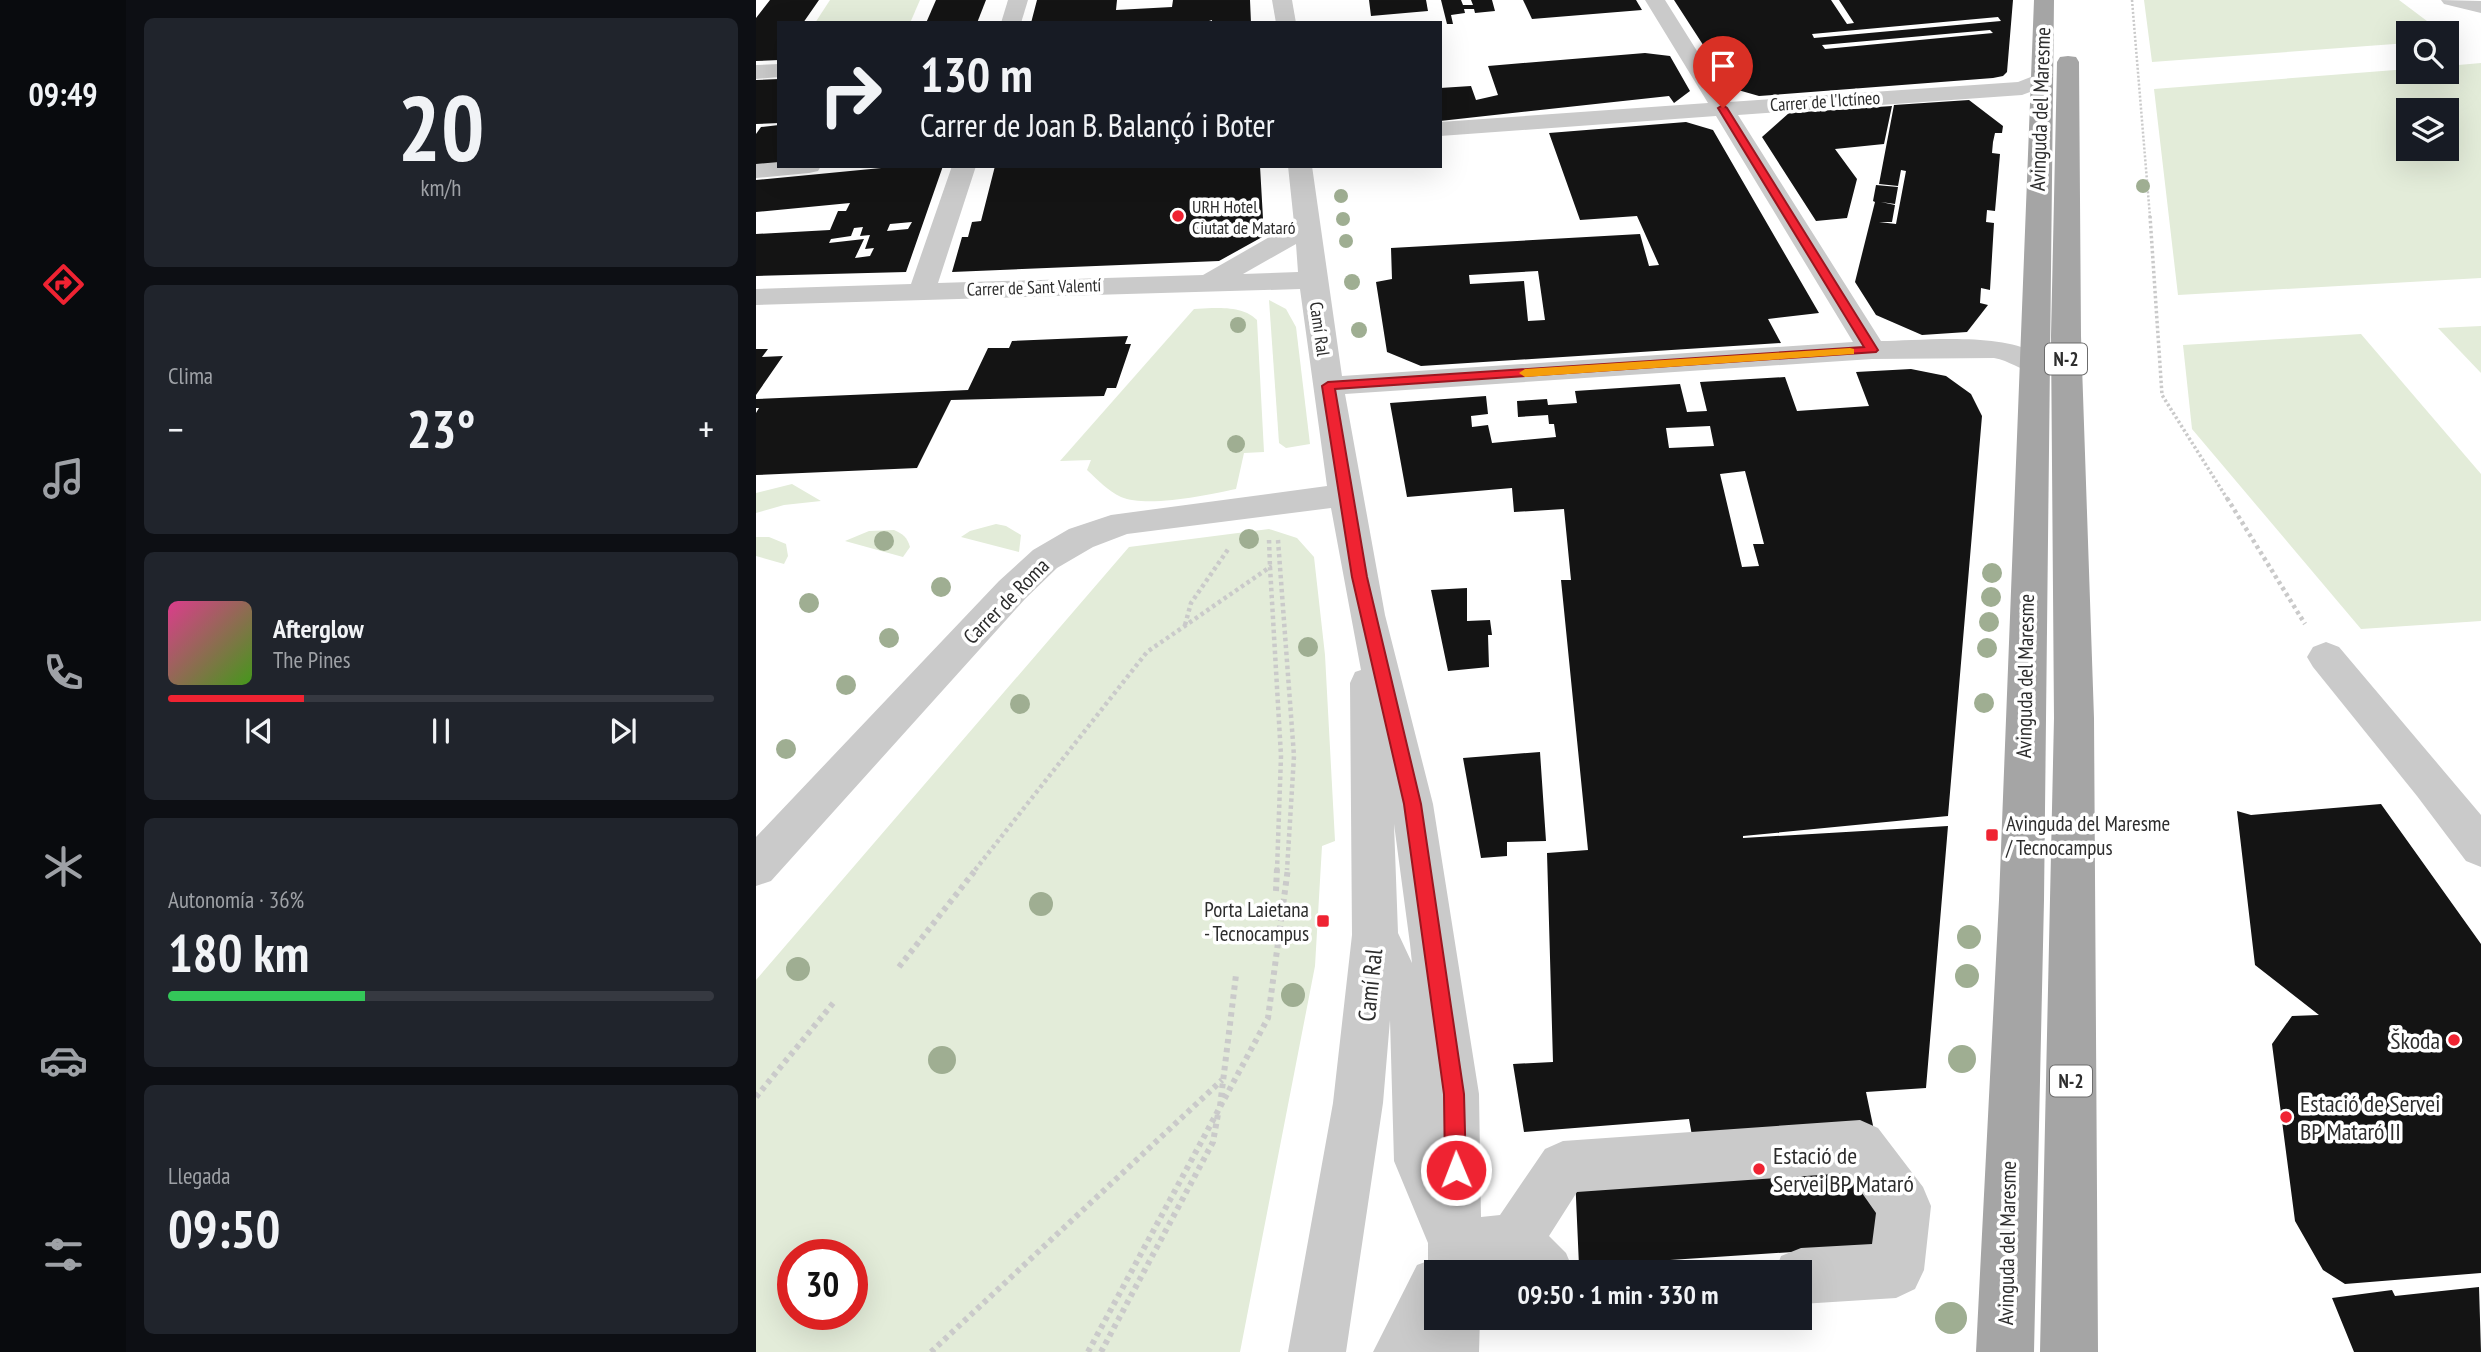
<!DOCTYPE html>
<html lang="es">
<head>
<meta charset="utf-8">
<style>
	:root { --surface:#171b24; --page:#20242c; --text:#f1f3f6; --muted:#9ea1a6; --line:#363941; --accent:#ef2332 }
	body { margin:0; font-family:"PT Sans Narrow",sans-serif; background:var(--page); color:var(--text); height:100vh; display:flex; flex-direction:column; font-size:26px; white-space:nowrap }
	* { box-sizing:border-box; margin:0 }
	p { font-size:23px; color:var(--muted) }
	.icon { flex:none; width:38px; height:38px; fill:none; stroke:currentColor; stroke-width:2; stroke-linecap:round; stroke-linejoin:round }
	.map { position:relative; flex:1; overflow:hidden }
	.details { display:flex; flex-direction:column; gap:18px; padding:18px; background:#0d0f14; width:630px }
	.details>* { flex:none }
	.top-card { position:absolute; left:21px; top:21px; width:665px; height:147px; border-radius:0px; box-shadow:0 7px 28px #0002; background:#171b24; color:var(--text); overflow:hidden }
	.fabs { position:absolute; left:1640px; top:21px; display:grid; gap:14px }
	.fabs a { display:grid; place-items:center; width:63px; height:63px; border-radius:0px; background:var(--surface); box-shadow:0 7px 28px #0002; font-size:35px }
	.speed { position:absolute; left:21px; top:1239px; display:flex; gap:14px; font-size:35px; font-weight:700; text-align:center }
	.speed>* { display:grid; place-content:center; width:91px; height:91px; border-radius:50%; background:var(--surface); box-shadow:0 7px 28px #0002; line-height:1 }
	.speed .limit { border:10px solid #d22; background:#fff; color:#111 }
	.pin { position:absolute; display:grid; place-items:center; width:60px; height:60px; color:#fff; margin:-72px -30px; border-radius:50% 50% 50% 0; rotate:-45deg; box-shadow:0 0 7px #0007 }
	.pin .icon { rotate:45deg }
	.me { position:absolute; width:77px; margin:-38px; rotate:359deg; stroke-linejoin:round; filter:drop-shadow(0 0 5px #0008) }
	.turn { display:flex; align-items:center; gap:24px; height:147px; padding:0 28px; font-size:32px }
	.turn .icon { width:91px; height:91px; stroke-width:2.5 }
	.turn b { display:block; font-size:49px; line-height:60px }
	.big { font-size:52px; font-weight:700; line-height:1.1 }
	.details .widget { flex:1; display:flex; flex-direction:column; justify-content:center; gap:10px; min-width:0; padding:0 24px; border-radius:10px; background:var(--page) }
	.details .dial { align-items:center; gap:0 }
	.dial b { font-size:91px; line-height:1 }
	.song { display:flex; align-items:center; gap:21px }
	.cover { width:84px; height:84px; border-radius:10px; background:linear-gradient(135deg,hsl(330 70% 55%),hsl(100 70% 35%)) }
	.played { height:7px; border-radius:4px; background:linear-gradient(90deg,var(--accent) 25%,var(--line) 25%) }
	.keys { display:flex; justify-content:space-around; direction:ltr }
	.heat { display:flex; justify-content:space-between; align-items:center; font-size:38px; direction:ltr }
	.charge { height:10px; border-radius:5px; background:linear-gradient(90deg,#34c759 36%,var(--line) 0) }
	.trip { position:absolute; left:668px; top:1260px; width:388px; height:70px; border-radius:0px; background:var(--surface); box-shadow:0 7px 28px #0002; font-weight:700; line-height:70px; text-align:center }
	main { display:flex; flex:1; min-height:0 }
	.menu { display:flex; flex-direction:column; width:126px; justify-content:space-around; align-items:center; background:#090b0e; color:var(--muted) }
	.menu .icon { width:49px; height:49px }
	.menu .current { color:var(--accent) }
	.menu b { font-size:32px; color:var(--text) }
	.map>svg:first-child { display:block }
	.green { fill:#e3ecd9; fill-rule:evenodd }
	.building { fill:#141414; fill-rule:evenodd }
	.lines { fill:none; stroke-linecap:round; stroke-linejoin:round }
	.path-far3 { stroke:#cacaca; stroke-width:2.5; stroke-dasharray:2 2; stroke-linecap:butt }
	.path-far2 { stroke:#cacaca; stroke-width:3.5; stroke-dasharray:2.5 2.5; stroke-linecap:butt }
	.path-far1 { stroke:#cacaca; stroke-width:4.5; stroke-dasharray:3.5 3.5; stroke-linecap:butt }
	.path { stroke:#cacaca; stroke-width:6; stroke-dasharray:4.5 4.5; stroke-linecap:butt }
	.minor { fill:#cacaca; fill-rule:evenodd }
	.major { fill:#a5a5a5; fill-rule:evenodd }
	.tree { fill:#9fae92 }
	.route { fill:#ef2332; stroke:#9b1720; stroke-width:2 }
	.slow { fill:#f59e0b }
	.poi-dot { fill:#ef2332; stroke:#fff; stroke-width:2.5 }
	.labels { text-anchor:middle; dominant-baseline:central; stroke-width:7; stroke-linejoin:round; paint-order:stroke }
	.far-street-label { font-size:18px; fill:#2d2d2d; stroke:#fff }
	.far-poi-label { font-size:18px; fill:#2d2d2d; stroke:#fff; text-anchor:start }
	.shield { fill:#fff; stroke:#6c6c6c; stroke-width:2 }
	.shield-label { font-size:19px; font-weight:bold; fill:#2d2d2d }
	.street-label { font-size:21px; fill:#2d2d2d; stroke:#fff }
	.poi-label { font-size:21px; fill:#2d2d2d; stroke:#fff; text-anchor:start }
	.near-street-label { font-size:24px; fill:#2d2d2d; stroke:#fff }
	.near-poi-label { font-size:24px; fill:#2d2d2d; stroke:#fff; text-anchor:start }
</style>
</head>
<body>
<main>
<nav class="menu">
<b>09:49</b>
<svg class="icon current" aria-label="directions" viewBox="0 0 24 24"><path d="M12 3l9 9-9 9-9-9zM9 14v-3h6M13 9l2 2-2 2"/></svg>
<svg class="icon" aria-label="music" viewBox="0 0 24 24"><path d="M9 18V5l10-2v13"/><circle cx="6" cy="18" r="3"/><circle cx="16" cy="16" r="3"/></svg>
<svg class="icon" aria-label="phone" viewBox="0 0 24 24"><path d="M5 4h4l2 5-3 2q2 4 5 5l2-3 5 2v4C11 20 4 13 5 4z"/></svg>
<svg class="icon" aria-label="climate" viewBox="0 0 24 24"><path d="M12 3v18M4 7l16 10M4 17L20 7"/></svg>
<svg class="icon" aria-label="car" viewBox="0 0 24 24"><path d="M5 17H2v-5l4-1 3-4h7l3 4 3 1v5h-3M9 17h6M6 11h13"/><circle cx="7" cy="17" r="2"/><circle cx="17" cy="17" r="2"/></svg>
<svg class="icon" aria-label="filters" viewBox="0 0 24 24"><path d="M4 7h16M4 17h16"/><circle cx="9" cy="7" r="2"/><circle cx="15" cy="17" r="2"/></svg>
</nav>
<section class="details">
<div class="widget dial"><b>20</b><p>km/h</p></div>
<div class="widget"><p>Clima</p>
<div class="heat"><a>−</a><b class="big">23°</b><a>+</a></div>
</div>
<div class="widget">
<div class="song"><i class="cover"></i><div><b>Afterglow</b><p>The Pines</p></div></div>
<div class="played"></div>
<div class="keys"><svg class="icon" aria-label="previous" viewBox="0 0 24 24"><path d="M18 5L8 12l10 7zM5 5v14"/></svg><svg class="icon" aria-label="pause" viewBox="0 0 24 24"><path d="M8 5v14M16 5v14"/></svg><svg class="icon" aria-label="next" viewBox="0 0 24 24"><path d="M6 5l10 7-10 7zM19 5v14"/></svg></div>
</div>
<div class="widget"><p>Autonomía · 36%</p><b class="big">180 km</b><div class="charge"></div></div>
<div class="widget"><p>Llegada</p><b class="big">09:50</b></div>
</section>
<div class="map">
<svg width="1725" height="1352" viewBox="0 0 1725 1352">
	<rect width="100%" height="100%" fill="#fff"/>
	<g class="green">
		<path d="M74 0H164L154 23H59Z"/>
		<path d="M1388 0H1643L1687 33H1652V43L1396 62Z"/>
		<path d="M1725 63V278L1422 295 1398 89 1652 69V72H1690L1691 66ZM1652 110H1690V149H1652Z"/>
		<path d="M513 300 530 309 540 327 554 444 530 448 523 443Z"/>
		<path d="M456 308C472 308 489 308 501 320L508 452 488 453 480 489C452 495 391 508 365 497 352 491 341 479 331 470L335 460 304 461 438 309Z"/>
		<path d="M1725 326V373L1682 328Z"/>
		<path d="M1605 334 1725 474V621L1605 629 1436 429 1427 345Z"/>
		<path d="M36 484 65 501 28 505 0 513V493Z"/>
		<path d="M240 524 250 526 265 535 263 552 205 537 214 531Z"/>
		<path d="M513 529 541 538 558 557 569 655 579 841 566 846 559 966 484 1352H0V980L373 547ZM37 1255H96V1314H37Z"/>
		<path d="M138 530C147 534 151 537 154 547L147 557 89 541 113 531Z"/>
		<path d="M0 537H13L30 544 32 556 28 564 0 556Z"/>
	</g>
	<g class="building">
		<path d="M14 0H63L47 23H23V60L0 61V18Z"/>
		<path d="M180 0H230L221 23H170Z"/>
		<path d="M281 0H361L360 10 416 7 417 0H494L495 23H456V20L447 23H275Z"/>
		<path d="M613 0H670L672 11 615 16Z"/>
		<path d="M685 0H705L707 5H717L715 0H736L739 11 719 13 718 9H708L709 13 695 15 697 24H691Z"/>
		<path d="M767 0H880L886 10 776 19Z"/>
		<path d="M918 0H1075L1091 24 1098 23 1083 0H1257L1251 72 1247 76 1237 78 1003 96 975 88ZM1242 17 1245 21 1058 38 1056 34ZM1234 30 1237 33 1069 49 1066 45Z"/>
		<path d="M889 53 914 56 934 91 918 103 913 96 684 121V88L715 86 720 100 742 95 732 66Z"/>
		<path d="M23 79V123L0 124V80Z"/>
		<path d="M1213 100 1247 126 1246 133H1239L1237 142 1236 153 1244 154 1239 211 1231 210 1230 222 1238 223 1234 290 1225 288 1224 303 1232 305 1211 332 1166 335 1120 315 1099 282 1119 202 1117 201 1120 185 1142 187 1139 204 1125 202 1139 205 1136 222H1123L1140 224 1150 171 1145 170 1142 186 1123 184 1138 105Z"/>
		<path d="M1136 106 1128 144 1079 149 1101 179 1091 218 1060 221 1006 137 1033 113Z"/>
		<path d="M930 122 957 130 1063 313 1012 319 1025 343 665 366 631 352 620 282 636 279 635 248 884 234 893 266 903 265 881 216 824 220 793 133ZM782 271 789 320 772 321 768 281 714 284 713 275Z"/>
		<path d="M23 125V163L0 165V134L5 127Z"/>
		<path d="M146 166H187L150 272 0 276V234L74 230 82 211H90L94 203 0 212V180ZM156 222 152 229 131 231 134 224ZM107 227 104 236 114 235 109 249 118 248 114 256 99 258 108 239 73 243 75 239 95 236 98 228Z"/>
		<path d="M239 166H504L508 236 463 261 196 272 206 237H212L216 222 225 221Z"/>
		<path d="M372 336 369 344H375L360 388H351L348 396 195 400 161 468 0 475V413L3 408H0V399L212 390 232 348H253L256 341Z"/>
		<path d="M0 349H12L6 357 27 356 0 395Z"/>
		<path d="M1155 369 1190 376 1215 394 1226 416 1192 816 987 836V838L1192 826 1170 1088 1110 1092 1142 1245 823 1266 819 1175 941 1163 933 1119 768 1132 757 1064 797 1062 791 853 832 850 805 580H815L808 509 758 512 756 488 651 497 634 403 730 396 732 414 715 416 716 427 732 425 736 443 800 437 798 424H793L792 415 762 417 761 401 791 399 792 405 821 403 819 391 924 384 931 412 951 411 944 382 1029 377 1041 411 1113 406 1100 372ZM954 426 958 446 913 448 910 428ZM989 471 1008 544H997L1003 566 986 567 964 474Z"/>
		<path d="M711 588V621L734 620 736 635H732L733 667 692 671 675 590Z"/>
		<path d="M784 752 790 841 751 842V856L725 858 707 758Z"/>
		<path d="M1625 804 1725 944V1273L1589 1284 1567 1270 1539 1221 1516 1044 1536 1016 1563 1015 1499 965 1481 811 1495 815Z"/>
		<path d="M1723 1287 1725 1352H1598L1576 1298 1636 1290 1639 1296Z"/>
	</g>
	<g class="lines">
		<path class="path-far3" d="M1376 0 1394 217"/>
		<path class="path-far2" d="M1394 216 1406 395 1472 500"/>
		<g class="path-far1">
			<path d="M1471 498 1549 624"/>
			<path d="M513 540 514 567"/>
			<path d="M522 540 538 756 531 870"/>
			<path d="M429 625 435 603 473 548"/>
			<path d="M219 870 391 652 514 567 525 756 521 870"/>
		</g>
		<g class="path">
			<path d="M520 891 521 868"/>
			<path d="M143 967 221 868"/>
			<path d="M0 1097 78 1002"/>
			<path d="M464 1106 480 975"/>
			<path d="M175 1352 466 1080"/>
			<path d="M332 1352 512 1018 532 868"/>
			<path d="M345 1352 457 1142 462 1114"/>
		</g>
		<g class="minor">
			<path d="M252 0H272L265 23H245Z"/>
			<path d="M516 0H536L540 23H520Z"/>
			<path d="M889 0H909L973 102 1262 82 1285 73 1293 75 1296 80 1293 85 1266 95 982 115 1125 341C1165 341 1267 329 1291 364L1287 370C1267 375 1257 361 1238 358L1116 359 589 394 629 615 677 804 723 1094 725 1217 744 1215 789 1149 807 1141 1104 1120 1122 1128 1167 1187 1175 1206 1168 1270 1159 1289 1140 1298 1045 1304V1272H1019L1025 1256 1045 1248 1116 1244 1120 1213 1092 1173 821 1192 793 1236 810 1253 818 1272H752L749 1269 726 1272H681V1318H724L723 1352H617L661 1265 672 1261V1243L638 1161 634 1020 627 1103 590 1352H532L577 1103 596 935 594 683 599 672 605 670 575 508 371 534 337 547 301 568 269 599 15 881 0 886V837L243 581 277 550 313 529 355 515 571 486 544 289 0 305V289L155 284 196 166H220L182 283 447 275 538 223 532 166H556L586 376 1097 342 960 116 684 136V122L952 103ZM540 244 542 272 487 274ZM638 824 654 944 656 963 642 933Z"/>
			<path d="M1685 0 1725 1V13L1688 4Z"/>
			<path d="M23 64V77L0 79V65Z"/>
			<path d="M23 162V166H65L62 171 53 173 0 178V164Z"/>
			<path d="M1570 642 1583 647 1725 815V867L1710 861 1661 796 1557 667 1551 657 1557 647Z"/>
		</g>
		<g class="major">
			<path d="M1278 0H1298L1288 900 1278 1352H1220L1243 900Z"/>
			<path d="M1312 56 1320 57 1323 62 1325 336 1338 718 1342 1352H1284L1298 718 1295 336 1301 62 1304 57Z"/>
		</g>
	</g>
	<g class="tree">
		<circle cx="1387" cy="186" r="7"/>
		<circle cx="585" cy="196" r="7"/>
		<circle cx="587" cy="219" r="7"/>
		<circle cx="590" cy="241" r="7"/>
		<circle cx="596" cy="282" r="8"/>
		<circle cx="482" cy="325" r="8"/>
		<circle cx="603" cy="330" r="8"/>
		<circle cx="480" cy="444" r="9"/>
		<circle cx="493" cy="539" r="10"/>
		<circle cx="128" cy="541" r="10"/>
		<circle cx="1236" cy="573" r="10"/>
		<circle cx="185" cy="587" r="10"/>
		<circle cx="1235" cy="597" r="10"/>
		<circle cx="53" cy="603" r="10"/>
		<circle cx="1233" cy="622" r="10"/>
		<circle cx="133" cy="638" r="10"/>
		<circle cx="552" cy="647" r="10"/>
		<circle cx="1231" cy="648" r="10"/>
		<circle cx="90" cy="685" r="10"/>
		<circle cx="1228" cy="703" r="10"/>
		<circle cx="264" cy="704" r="10"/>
		<circle cx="30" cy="749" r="10"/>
		<circle cx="285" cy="904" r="12"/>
		<circle cx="1213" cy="937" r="12"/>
		<circle cx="42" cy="969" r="12"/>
		<circle cx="1211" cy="976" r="12"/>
		<circle cx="537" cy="995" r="12"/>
		<circle cx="1206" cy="1059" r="14"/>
		<circle cx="186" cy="1060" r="14"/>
		<circle cx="1195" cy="1318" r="16"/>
	</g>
	<path class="route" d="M967 105 971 108 1122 350 1120 352 579 389 611 577 665 804 708 1094 710 1170 707 1178 700 1181 692 1178 689 1170 688 1094 648 804 596 577 566 386 572 382 1108 347 962 108Z"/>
	<path class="slow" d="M1094 348 1098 349V354L769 377 763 373 769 369Z"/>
	<g class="poi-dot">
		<circle cx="422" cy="216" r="7"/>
		<rect x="1229" y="828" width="14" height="14" rx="3.5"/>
		<rect x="560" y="914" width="14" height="14" rx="3.5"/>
		<circle cx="1698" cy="1040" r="7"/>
		<circle cx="1530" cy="1117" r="7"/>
		<circle cx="1003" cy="1169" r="7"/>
	</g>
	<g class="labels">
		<g class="far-street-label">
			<text transform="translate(1069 101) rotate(-4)">Carrer de l'Ictíneo</text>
			<text transform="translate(278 287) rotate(-2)">Carrer de Sant Valentí</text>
			<text transform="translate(564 329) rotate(82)">Camí Ral</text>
		</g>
		<g class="far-poi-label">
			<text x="436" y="206">URH Hotel<tspan x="436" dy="21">Ciutat de Mataró</tspan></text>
		</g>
		<g class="shield">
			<rect x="1289" y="343.5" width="42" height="31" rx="5"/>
			<rect x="1294" y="1065.5" width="42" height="31" rx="5"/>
		</g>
		<g class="shield-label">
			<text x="1310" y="359">N-2</text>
			<text x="1315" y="1081">N-2</text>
		</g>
		<g class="street-label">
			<text transform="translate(1284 109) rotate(-88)">Avinguda del Maresme</text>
			<text transform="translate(250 601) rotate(-45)">Carrer de Roma</text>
			<text transform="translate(1269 676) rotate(-89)">Avinguda del Maresme</text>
			<text transform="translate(1251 1243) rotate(-89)">Avinguda del Maresme</text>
		</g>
		<g class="poi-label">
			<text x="1250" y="823">Avinguda del Maresme<tspan x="1250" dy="24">/ Tecnocampus</tspan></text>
			<text x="553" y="909" text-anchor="end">Porta Laietana<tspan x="553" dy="24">- Tecnocampus</tspan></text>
		</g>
		<g class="near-street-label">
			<text transform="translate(614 985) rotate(-84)">Camí Ral</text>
		</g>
		<g class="near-poi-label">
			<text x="1684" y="1040" text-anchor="end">Škoda</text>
			<text x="1544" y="1103">Estació de Servei<tspan x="1544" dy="28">BP Mataró II</tspan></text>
			<text x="1017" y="1155">Estació de<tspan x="1017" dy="28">Servei BP Mataró</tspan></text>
		</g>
	</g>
</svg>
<div class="fabs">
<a><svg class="icon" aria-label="search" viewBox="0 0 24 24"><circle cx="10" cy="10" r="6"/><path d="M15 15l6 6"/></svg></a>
<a><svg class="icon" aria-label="layers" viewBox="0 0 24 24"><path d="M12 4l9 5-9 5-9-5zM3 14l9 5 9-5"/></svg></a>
</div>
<div class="speed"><div class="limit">30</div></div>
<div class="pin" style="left:967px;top:108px;background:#d93025"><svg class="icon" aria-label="arrive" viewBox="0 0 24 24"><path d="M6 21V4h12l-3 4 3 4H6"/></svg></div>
<svg class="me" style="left:700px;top:1170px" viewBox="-20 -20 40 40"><circle r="17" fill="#ef2332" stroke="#fff" stroke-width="3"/><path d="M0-11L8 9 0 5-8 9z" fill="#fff"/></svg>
<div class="trip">09:50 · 1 min · 330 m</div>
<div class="top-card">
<div class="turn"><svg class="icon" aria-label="right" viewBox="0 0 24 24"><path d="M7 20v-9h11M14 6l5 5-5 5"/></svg><div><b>130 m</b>Carrer de Joan B. Balançó i Boter</div></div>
</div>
</div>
</main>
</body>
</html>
